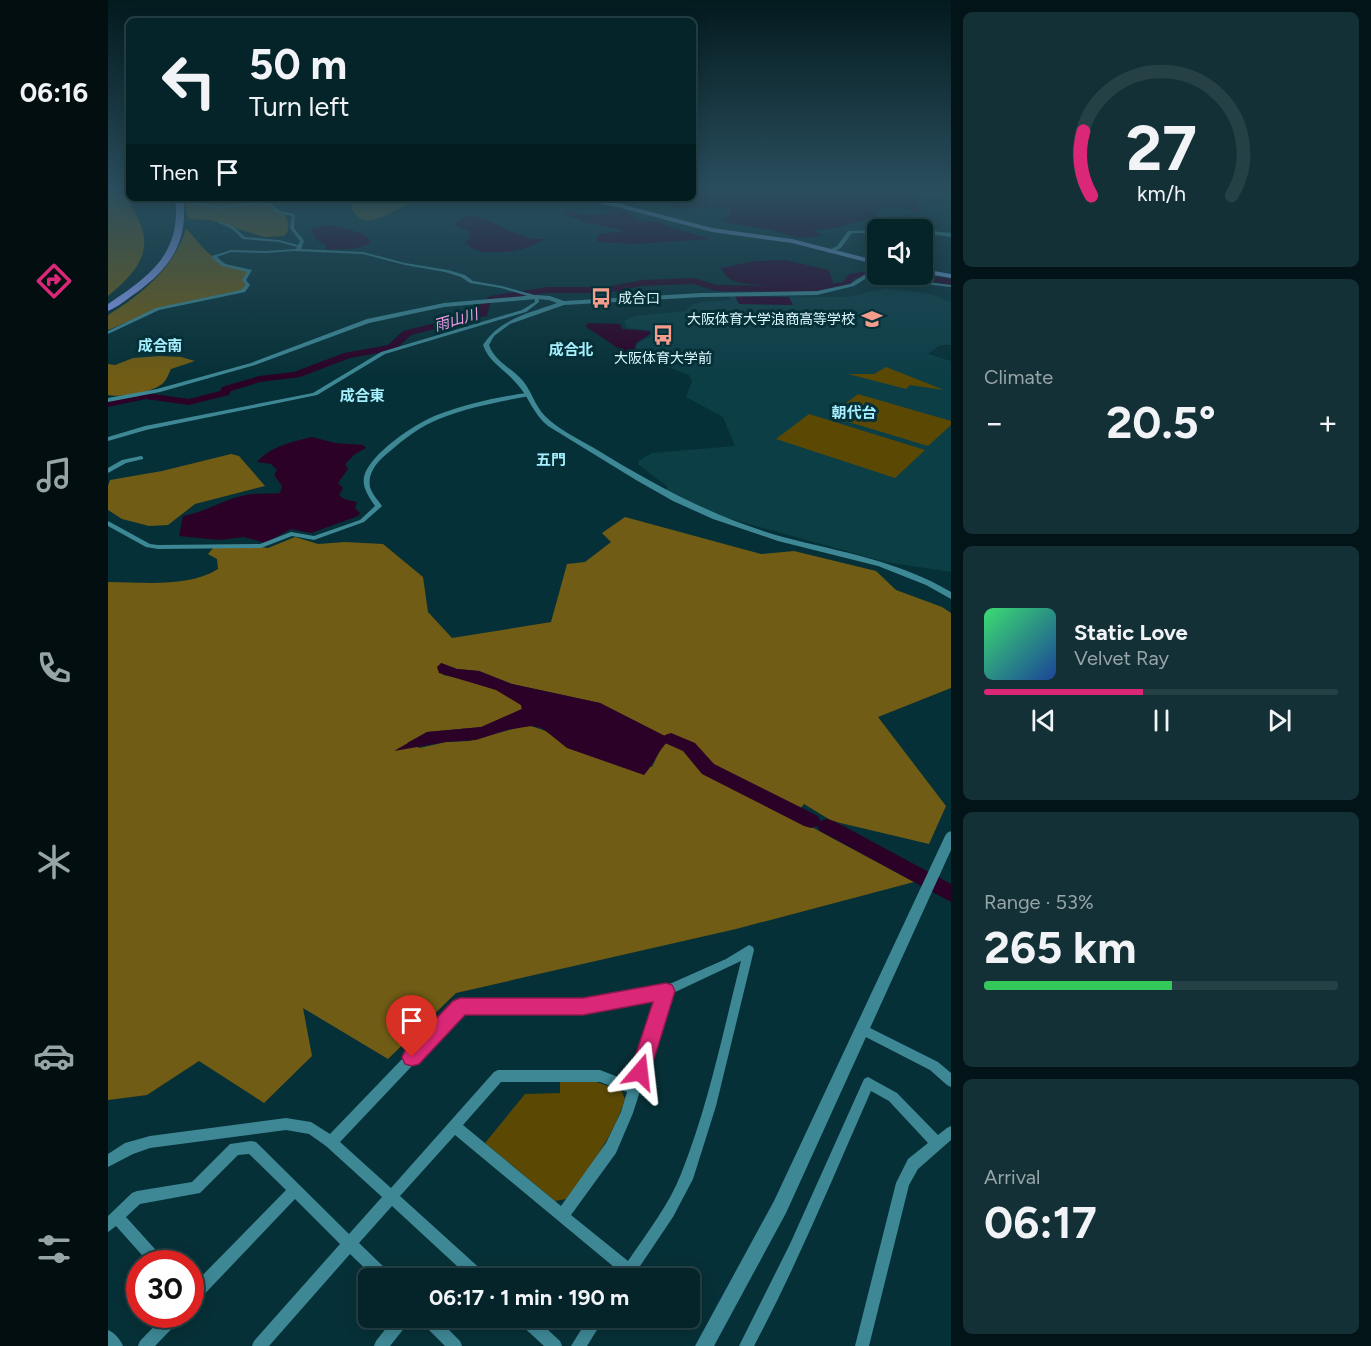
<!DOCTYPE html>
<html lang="en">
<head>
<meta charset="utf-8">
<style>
	:root { --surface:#042429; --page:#123035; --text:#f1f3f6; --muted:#97a4a8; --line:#254146; --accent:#db2777 }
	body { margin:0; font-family:Figtree,"Noto Sans JP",sans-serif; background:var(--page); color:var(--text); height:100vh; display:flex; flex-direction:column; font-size:22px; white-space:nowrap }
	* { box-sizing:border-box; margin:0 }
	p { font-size:20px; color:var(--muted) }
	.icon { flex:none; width:33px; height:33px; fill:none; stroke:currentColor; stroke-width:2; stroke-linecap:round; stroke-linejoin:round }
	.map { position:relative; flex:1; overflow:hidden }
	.details { display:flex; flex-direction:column; gap:12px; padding:12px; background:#021417; width:420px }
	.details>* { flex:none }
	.hud { position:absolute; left:18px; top:18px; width:570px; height:183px; border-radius:9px; box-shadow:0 3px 15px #0003,0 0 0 2px var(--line); background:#042429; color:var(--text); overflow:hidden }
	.buttons { position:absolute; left:759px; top:219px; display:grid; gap:12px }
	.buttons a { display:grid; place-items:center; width:66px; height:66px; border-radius:9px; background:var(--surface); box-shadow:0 3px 15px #0003,0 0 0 2px var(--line); font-size:30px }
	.speed { position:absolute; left:18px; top:1250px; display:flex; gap:12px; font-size:30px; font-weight:700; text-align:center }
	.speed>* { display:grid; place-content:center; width:78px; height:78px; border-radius:50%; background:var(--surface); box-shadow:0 3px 15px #0003,0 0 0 2px var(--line); line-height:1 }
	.speed .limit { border:9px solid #d22; background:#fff; color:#111 }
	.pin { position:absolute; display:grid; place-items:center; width:51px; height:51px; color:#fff; margin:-62px -26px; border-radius:50% 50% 50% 0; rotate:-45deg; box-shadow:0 0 6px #0007 }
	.pin .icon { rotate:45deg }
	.me { position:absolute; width:66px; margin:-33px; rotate:17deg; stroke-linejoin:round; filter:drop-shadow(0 0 4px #0008) }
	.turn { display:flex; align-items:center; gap:21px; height:126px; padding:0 24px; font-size:27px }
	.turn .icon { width:78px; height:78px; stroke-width:2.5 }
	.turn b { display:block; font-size:42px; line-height:51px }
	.then { display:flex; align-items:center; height:57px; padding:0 24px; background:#0003; gap:12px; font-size:22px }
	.big { font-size:45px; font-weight:700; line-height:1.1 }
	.details .widget { flex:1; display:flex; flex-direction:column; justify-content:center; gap:9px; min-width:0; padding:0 21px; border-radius:9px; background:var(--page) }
	.details .dial { align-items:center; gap:0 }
	.dial svg { height:156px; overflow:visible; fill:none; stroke:var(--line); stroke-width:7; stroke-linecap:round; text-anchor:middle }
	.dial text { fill:var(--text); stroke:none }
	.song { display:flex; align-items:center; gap:18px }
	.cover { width:72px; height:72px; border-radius:9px; background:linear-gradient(135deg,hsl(140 70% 55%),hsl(220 70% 35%)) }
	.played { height:6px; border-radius:3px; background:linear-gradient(90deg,var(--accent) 45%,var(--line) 45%) }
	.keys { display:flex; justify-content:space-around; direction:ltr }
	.heat { display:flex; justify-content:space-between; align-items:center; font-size:33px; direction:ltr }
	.charge { height:9px; border-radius:4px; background:linear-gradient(90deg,#34c759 53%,var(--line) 0) }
	.trip { position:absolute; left:250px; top:1268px; width:342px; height:60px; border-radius:9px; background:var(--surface); box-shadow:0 3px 15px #0003,0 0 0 2px var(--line); font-weight:700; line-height:60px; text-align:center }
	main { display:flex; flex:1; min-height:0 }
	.menu { display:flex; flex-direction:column; width:108px; justify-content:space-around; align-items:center; background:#020e10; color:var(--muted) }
	.menu .icon { width:42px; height:42px }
	.menu .current { color:var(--accent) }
	.menu b { font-size:27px; color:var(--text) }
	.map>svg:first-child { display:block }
	.built { fill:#0c3e46 }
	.green { fill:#5b4903 }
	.forest { fill:#705c14; fill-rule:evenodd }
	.water { fill:#2c0128 }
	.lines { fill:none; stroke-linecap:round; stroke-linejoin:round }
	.river { fill:#2c0128; fill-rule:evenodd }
	.minor { fill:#3e8896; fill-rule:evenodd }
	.tertiary { fill:#3e8896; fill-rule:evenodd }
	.primary { fill:#6b96ce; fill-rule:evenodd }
	.motorway { fill:#899ff4; fill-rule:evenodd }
	.route { fill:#db2777; stroke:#8e194d; stroke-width:1.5 }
	.labels { text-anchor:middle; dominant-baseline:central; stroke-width:6; stroke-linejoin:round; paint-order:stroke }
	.far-poi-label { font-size:14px; fill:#dcf8fe; stroke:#063037; text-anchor:start }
	.far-water-label { font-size:15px; font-style:italic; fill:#f49be8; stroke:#063037 }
	.far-neighbourhood-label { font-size:15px; font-weight:bold; fill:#a5effe; stroke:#063037 }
</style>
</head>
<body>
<main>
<nav class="menu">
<b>06:16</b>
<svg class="icon current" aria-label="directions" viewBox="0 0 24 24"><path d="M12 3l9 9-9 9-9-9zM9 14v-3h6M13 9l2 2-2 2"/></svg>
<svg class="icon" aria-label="music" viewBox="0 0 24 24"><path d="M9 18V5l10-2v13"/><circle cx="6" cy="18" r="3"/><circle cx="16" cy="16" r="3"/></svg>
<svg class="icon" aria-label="phone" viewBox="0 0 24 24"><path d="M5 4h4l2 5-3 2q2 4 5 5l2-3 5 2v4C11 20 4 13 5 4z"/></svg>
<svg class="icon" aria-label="climate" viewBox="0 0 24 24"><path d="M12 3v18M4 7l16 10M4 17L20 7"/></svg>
<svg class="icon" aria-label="car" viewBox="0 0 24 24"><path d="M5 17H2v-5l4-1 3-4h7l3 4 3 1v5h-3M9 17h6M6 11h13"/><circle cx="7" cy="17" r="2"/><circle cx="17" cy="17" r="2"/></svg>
<svg class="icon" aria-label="filters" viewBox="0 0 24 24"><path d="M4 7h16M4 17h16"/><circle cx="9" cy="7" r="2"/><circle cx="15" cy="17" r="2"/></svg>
</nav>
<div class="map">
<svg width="843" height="1346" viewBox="0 0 843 1346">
	<rect width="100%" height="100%" fill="#063037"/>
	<path class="built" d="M778 288 822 294 843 302V345H832L820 354 843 361V572L778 562 619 518 572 499 559 490V486L531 465 530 461 544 453 627 446 615 417 578 397 584 381 581 375 550 363 529 350 528 346 531 342 543 336 545 331 519 328 516 321 526 316 577 311 584 305 594 302 623 300 621 296 740 297Z"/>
	<g class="green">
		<path d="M778 367 836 390 802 385 798 389 740 374H766Z"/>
		<path d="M750 394 843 421V425L820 446 721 416Z"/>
		<path d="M701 414 817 450 787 478 668 439Z"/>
		<path d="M452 1082H488L513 1090 517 1099C505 1137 482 1167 458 1199L447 1201 377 1143 417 1094 452 1093Z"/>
	</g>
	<g class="forest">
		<path d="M0 190H21V198H28L23 205C27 214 33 223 35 232 42 260 19 280 0 296Z"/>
		<path d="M75 198H170L165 201V205C176 212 187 225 176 236L156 237 102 220 80 219Z"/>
		<path d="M247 198H319C311 200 303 203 296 206 279 215 252 233 243 206Z"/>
		<path d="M78 228C102 256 106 263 142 271L136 280 140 285 134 291 50 309 0 330V315C33 295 67 267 78 228Z"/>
		<path d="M52 356 73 357 87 361 63 369C61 373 59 379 56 382 48 392 12 398 0 395V364L7 365 25 358Z"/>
		<path d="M123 454 131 456 157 486 87 504 60 525 41 526 14 519 0 510V486L2 480 54 471Z"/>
		<path d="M517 517 653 554 686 551 768 571 788 590 834 607 843 613V688L770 717 838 806 821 844 724 821 696 804 685 817 806 882 628 929 348 993 280 1059 195 1008 204 1056 156 1103 91 1061 39 1095 0 1100V582C35 582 80 588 110 569L109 559 100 554 106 547 139 545 160 548 187 537 210 544 237 542 275 544 315 577 320 612 344 638 443 622 459 564 477 562 503 542 494 533ZM333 663 349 669 371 671 404 684 492 703 548 732 554 746 544 767 423 726 412 727 361 741 338 742 312 748 299 743 319 732 374 727 414 709 413 705C391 687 363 680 335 675Z"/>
	</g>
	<g class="water">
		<path d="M585 190H801L810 204 814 207 808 212 788 206 777 207 766 213 770 217C747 220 726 232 705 229L714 236 692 238 658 229 620 223 615 219 623 213 621 210C601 205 581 209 562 206 550 204 540 199 528 198H585Z"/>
		<path d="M505 210 519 211 525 217 536 221 551 222 558 226 602 239 526 244 490 242 488 239 492 234 518 231 475 222 460 215 454 216 459 211C473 214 494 218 505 210Z"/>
		<path d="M360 215C381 219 398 230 418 237 426 240 437 238 447 240L436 239C422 251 381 257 363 248 361 246 359 244 357 243L362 237 360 231 345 224Z"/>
		<path d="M221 225 254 233 263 241C251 253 234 247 218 250V245L210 241 202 229Z"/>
		<path d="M677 260 721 270 725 283C709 288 642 287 626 281 619 279 616 273 613 268L647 261Z"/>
		<path d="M627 296 681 297 685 305 631 304Z"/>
		<path d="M482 323 512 324 514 329 542 331V334L528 343 526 350 531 356 549 365C521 361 503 341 479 328L478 325Z"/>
		<path d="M204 437 227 443 255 445 258 448 247 454 237 464 240 469 230 483 235 488 231 495 236 499 249 502 247 508 252 513 250 516 203 533 183 529 157 543 136 537 111 540 71 536 75 516C97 512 117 499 138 495 147 493 163 494 172 493L174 486 166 475 169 470 163 464 149 462C163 446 184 442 204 437Z"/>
		<path d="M333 663 349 669 371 671 404 684 492 703 563 739C550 749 547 763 536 775L459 748 434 728 423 726 399 730 368 740 338 742 286 751 319 732 373 727 414 709 413 705 388 690 331 673 329 667Z"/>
	</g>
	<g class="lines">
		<g class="river">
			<path d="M770 270V274L773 275 747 278 741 286 707 292 608 291 585 284 534 286 499 293H439L385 301 382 304 379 316 303 335 287 350 242 358 192 377 152 382 123 391 121 395 81 405 38 399 0 407V401L38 393 81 399 112 391 114 387 151 376 186 372 236 353 280 345 295 331 371 312 372 303 382 296 439 287H499L534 280 586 278 609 285 707 286 735 282 741 274Z"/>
			<path d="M784 274H814L843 279V285Z"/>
			<path d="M563 733 587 743 606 764 710 816 712 821 719 819 726 821 843 884V902L712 831 709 826 703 828 696 826 594 774 575 751 557 743 554 739 557 735Z"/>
		</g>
		<g class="minor">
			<path d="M82 200 110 207 152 201 163 204 172 211 187 214 186 228 196 241 193 249 255 252 297 263 340 270 357 275 365 281 394 286 430 296 431 302 418 312 277 354 209 395 38 430 0 441V437L37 426 205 393 273 352 414 310 427 302 426 298 393 288 362 283 353 277 337 272 297 265 255 254 185 251 158 253 123 252 109 257 117 264 144 270 138 280 142 285 137 292 51 310 0 334V331L48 308 133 290 138 285 134 280 139 272 114 266 104 258V256L123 250 158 251 188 249 189 247 171 242 135 239 124 229 111 223V221L126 227 137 237 171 240 190 245 192 241 182 228 184 216 170 213 161 206 152 203 110 209 81 202Z"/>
			<path d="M757 277H774L843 285V287L774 279H755V277Z"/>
			<path d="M419 393 421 394V396C391 402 360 407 331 419 313 426 296 439 281 452 271 460 259 472 262 487 264 494 270 500 274 506L273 507 256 522 206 540 184 536 153 548 50 549 38 547 0 526V521L42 544 50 545 152 544 183 532 206 536 252 520 267 506C261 497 254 488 256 477 261 454 308 423 329 415 358 404 389 397 419 393Z"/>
			<path d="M33 456 35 457V459L18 463 0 473V468L14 460Z"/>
			<path d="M641 945 645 947 646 950 608 1106 585 1179 565 1217 524 1278H509L512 1272 347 1135 292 1196 377 1273 379 1278H362L284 1206 251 1243 282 1273 284 1278H267L242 1254 161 1346H144L146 1341 232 1244 187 1199 87 1304 82 1306V1288L178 1190 141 1154 130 1155 92 1193 32 1204 18 1217 55 1258 57 1263H41L8 1226 0 1232V1216L24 1193 29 1191 84 1182 122 1144 143 1141 148 1142 241 1234 274 1197 218 1146 201 1134 178 1130 42 1148 25 1154 0 1167V1154L17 1143 42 1136 178 1118 203 1122 222 1134 348 1003 352 1002H475L557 986 618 959ZM633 961C615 1032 600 1107 573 1174 561 1205 538 1234 520 1261L463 1215 508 1153 525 1113 563 994ZM550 997 523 1082 492 1070H390L386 1072 283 1188 232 1142 355 1012H475ZM393 1082H492L519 1092 513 1112 498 1143 453 1206 355 1125Z"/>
			<path d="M754 1024 830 1062 843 1073V1087L839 1085 822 1070 750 1033 748 1029 750 1025Z"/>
			<path d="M760 1077 789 1093 830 1135 839 1128 843 1126V1140L810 1169 801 1185 761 1346H747L788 1183 800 1159 820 1143 781 1101 763 1091C725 1177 690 1263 646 1346H631L682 1244 756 1079Z"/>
			<path d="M58 1314H75L73 1319 47 1346H30L32 1341Z"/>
			<path d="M287 1317H303L301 1322 282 1346H266L268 1341Z"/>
			<path d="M311 1317H328L352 1341 354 1346H337L313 1322Z"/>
			<path d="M408 1317H426L452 1341 454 1346H436L410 1322Z"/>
			<path d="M481 1317H497L479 1346H463Z"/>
			<path d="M0 1330C7 1333 12 1339 15 1346H0Z"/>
		</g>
		<g class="tertiary">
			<path d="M770 230V233H744L733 248 723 253 718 252 729 246 740 231Z"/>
			<path d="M814 230 843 233V237L814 233Z"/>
			<path d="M770 266V271L746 286 709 295 594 297 456 305 402 324 386 336 381 345C387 362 404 368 415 381 424 392 427 406 437 416 450 429 470 439 486 448 546 485 607 518 675 537 733 552 791 561 843 592V599L818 585 770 566 670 541 605 519 565 501 528 480 440 426C425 414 421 397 409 384 398 370 381 363 375 345 391 319 422 313 449 303L441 300 428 299 336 307 261 323 147 365 52 392 0 402V398L49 389 143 363 259 319 336 303 428 295 442 296 456 301 594 293 709 291 742 284Z"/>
			<path d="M843 831V850L678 1213 606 1346H587L666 1201 837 836 839 833Z"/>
		</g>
		<g class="primary">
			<path d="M460 198 509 203 604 228 684 239 770 261V265L684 243 604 232 509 207Z"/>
			<path d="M814 269 843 274V278L814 273Z"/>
		</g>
		<path class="motorway" d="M67 198H75C81 242 62 268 28 293 19 299 10 307 0 311V304C42 276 74 253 67 198Z"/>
	</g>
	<linearGradient id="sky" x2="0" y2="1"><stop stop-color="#031a1e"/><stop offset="0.5" stop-color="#2a4e5e"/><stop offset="1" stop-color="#2a4e5e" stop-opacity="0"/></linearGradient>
	<rect width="843" height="378" fill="url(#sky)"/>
	<path class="route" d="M558 983 564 985 567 991 542 1072 539 1078 532 1081 525 1078 522 1072 545 1002 475 1015H357L311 1064 304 1066 297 1064 294 1057 297 1051 345 1001 352 998H475Z"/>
	<defs>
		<g id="bus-bare" transform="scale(1.62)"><path d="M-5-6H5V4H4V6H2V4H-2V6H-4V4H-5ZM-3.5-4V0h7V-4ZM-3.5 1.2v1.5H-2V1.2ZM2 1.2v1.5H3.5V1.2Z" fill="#f49d8c" stroke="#063037" stroke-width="2.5" paint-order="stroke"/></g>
		<g id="school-bare" transform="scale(1.62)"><path d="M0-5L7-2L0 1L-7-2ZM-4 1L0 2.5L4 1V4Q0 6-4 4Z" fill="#f49d8c" stroke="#063037" stroke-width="2.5" paint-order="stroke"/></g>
	</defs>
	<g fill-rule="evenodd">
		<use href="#bus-bare" x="493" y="298"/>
		<use href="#school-bare" x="764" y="319"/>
		<use href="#bus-bare" x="555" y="335"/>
	</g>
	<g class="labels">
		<g class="far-poi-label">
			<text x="510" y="298">成合口</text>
			<text x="747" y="319" text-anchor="end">大阪体育大学浪商高等学校</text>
			<text x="555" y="358" text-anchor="middle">大阪体育大学前</text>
		</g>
		<g class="far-water-label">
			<text transform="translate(348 320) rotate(-16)">雨山川</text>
		</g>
		<g class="far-neighbourhood-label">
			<text x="52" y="346">成合南</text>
			<text x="463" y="350">成合北</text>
			<text x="254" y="396">成合東</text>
			<text x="746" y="413">朝代台</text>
			<text x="443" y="460">五門</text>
		</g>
	</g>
</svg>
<div class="buttons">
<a><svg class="icon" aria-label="sound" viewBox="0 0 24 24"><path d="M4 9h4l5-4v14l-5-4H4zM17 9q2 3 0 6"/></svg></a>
</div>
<div class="speed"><div class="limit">30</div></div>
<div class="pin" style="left:304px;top:1057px;background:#d93025"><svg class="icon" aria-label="arrive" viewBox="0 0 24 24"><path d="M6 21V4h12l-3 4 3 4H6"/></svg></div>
<svg class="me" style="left:532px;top:1072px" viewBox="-20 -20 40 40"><path d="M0-17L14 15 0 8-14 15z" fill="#db2777" stroke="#fff" stroke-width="4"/></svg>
<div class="trip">06:17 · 1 min · 190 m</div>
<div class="hud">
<div class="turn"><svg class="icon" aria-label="left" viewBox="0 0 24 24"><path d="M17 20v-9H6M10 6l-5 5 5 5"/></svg><div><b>50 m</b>Turn left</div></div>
<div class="then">Then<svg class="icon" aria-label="arrive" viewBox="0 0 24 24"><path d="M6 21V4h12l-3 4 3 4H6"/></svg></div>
</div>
</div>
<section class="details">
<div class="widget dial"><svg viewBox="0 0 100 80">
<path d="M14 69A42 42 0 1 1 86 69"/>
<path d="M14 69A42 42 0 0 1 10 36" stroke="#db2777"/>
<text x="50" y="56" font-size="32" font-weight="700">27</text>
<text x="50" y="72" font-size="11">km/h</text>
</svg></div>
<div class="widget"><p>Climate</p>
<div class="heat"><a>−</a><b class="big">20.5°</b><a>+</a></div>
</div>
<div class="widget">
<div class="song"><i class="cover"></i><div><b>Static Love</b><p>Velvet Ray</p></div></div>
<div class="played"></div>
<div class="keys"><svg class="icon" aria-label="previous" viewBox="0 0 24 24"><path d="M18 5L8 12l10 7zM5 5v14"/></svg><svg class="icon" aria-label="pause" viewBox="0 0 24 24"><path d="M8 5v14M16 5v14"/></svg><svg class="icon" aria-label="next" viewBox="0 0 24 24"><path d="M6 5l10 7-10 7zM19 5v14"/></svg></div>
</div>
<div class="widget"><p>Range · 53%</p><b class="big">265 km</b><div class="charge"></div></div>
<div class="widget"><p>Arrival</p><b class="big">06:17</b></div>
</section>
</main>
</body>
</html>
